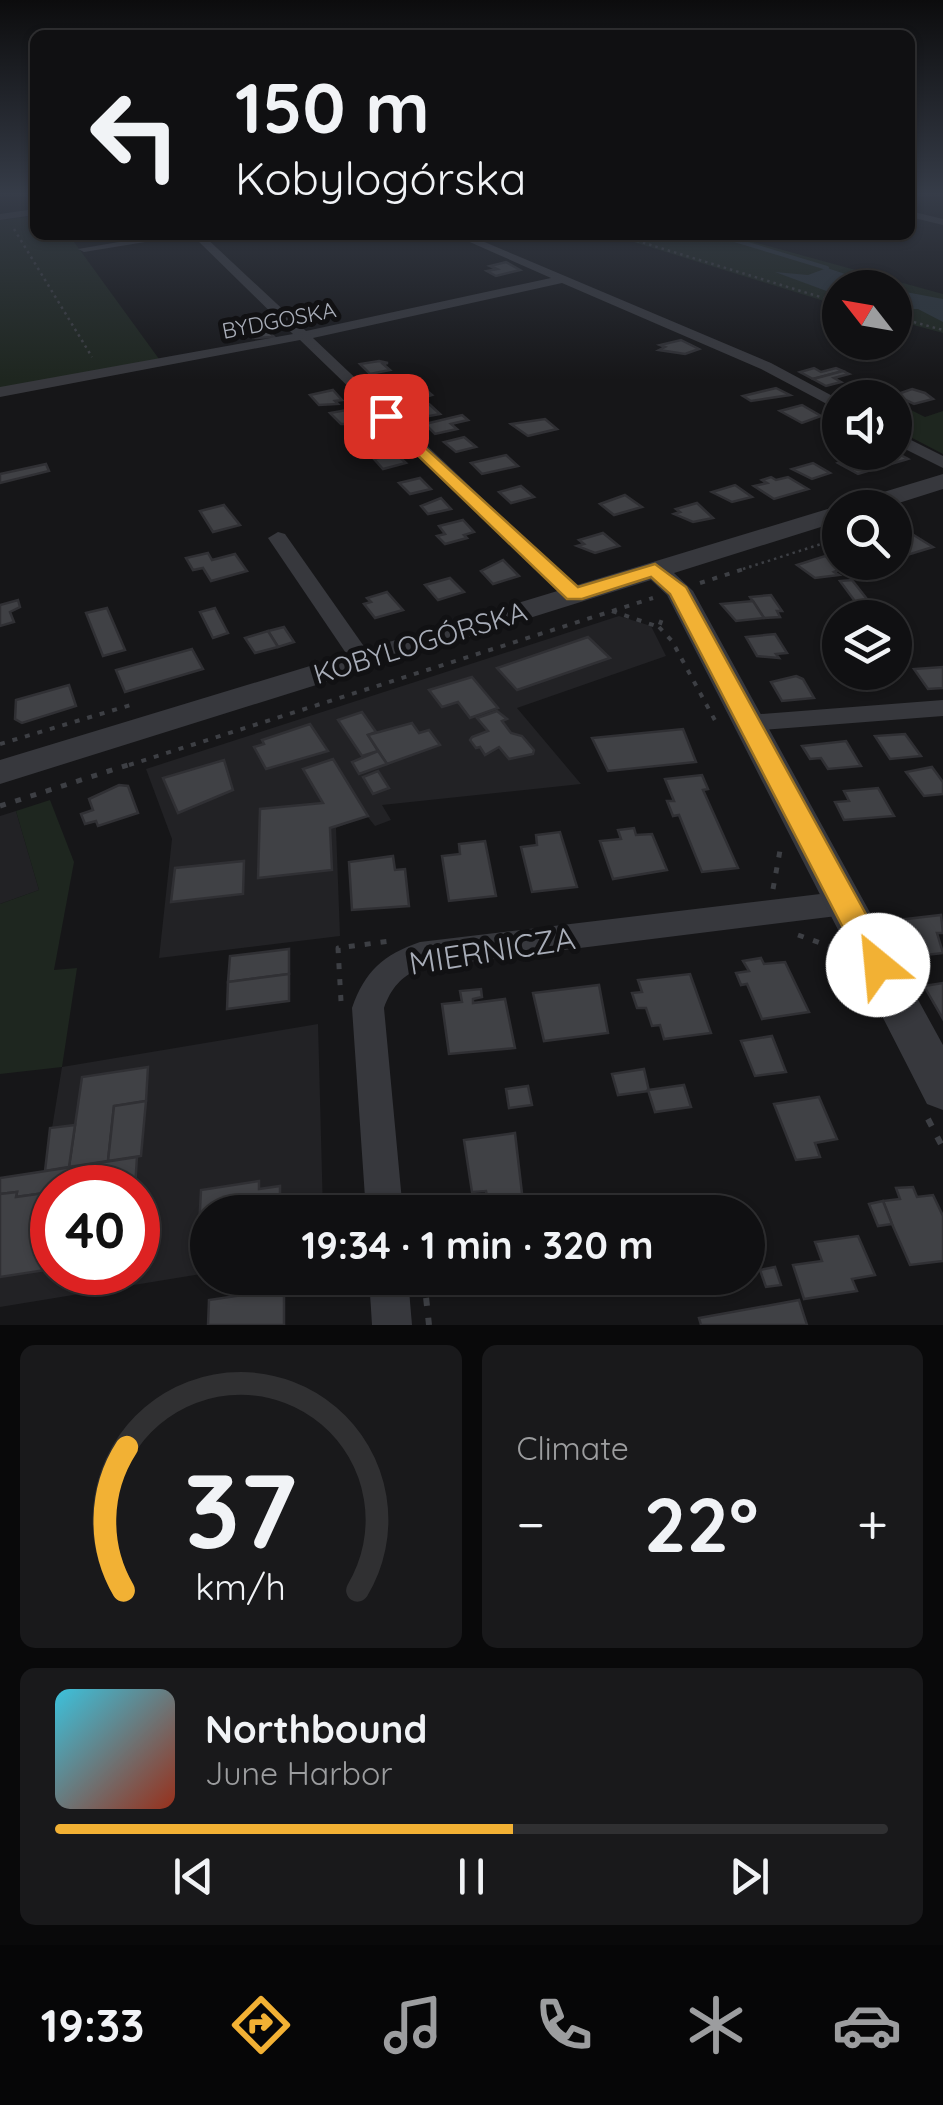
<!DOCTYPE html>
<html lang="en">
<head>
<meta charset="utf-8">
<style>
	:root { --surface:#101012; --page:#19191b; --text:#f1f3f6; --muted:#9c9d9f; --line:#303032; --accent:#f2b134 }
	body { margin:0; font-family:Quicksand,sans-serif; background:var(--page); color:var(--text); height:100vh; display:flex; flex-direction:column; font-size:38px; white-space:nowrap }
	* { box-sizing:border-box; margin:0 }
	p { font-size:32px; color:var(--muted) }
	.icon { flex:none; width:55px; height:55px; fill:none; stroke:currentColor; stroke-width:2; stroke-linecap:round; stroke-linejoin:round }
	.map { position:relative; height:1325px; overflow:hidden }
	.drawer { display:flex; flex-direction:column; gap:20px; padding:20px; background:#09090a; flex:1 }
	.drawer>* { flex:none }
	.banner { position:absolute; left:30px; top:30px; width:885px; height:210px; border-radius:15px; box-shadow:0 2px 8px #0004,0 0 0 2px var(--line); background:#101012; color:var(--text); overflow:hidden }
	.needle { width:65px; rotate:301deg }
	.fabs { position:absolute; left:822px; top:270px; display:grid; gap:20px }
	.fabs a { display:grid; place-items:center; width:90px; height:90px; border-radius:50%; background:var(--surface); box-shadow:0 2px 8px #0004,0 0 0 2px var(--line); font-size:50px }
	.speed { position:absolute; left:30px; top:1165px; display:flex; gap:20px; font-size:50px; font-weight:700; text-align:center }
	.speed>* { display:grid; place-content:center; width:130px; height:130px; border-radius:50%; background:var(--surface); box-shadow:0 2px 8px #0004,0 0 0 2px var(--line); line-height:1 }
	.speed .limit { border:15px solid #d22; background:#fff; color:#111 }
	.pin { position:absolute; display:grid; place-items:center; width:85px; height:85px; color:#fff; margin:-42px; border-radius:20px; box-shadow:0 5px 15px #0006 }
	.me { position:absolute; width:110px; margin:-55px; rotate:332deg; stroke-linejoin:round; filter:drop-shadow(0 0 8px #0008) }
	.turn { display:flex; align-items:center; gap:35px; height:210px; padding:0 40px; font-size:45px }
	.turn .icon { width:130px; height:130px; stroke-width:2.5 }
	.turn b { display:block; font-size:70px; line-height:85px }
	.big { font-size:75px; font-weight:700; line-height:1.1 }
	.drawer .widget { flex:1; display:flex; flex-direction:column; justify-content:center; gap:15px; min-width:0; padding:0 35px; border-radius:15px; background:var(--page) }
	.drawer .dial { align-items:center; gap:0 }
	.dial svg { height:260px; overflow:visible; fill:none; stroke:var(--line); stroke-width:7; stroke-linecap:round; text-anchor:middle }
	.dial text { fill:var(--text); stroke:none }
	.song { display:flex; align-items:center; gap:30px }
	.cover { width:120px; height:120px; border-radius:15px; background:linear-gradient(135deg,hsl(190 70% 55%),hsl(10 70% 35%)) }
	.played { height:10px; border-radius:5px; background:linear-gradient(90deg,var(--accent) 55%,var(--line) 55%) }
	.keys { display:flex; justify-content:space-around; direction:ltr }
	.heat { display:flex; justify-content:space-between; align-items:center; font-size:55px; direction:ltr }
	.drawer .tiles { flex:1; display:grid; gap:20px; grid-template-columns:1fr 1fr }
	.widget:last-child { grid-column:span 2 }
	.trip { position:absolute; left:190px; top:1195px; width:575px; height:100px; border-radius:50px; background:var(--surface); box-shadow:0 2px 8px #0004,0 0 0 2px var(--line); font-weight:700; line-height:100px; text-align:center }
	.tabs { display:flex; height:160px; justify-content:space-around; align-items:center; background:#060607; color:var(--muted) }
	.tabs .icon { width:70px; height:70px }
	.tabs .active { color:var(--accent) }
	.tabs b { font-size:45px; color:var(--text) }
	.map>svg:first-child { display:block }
	.built { fill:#222225; fill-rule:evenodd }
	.green { fill:#1e261f }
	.water { fill:#2c353c }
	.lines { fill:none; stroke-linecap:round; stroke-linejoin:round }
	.stream { stroke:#2c353c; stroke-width:4 }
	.building { fill:#404145; stroke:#303034; stroke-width:2.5 }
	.path-far3 { stroke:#3d3f44; stroke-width:2.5; stroke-dasharray:2.5 4; stroke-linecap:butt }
	.path-far2 { stroke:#3d3f44; stroke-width:4; stroke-dasharray:5 8; stroke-linecap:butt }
	.path-far1 { stroke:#3d3f44; stroke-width:5; stroke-dasharray:6 10; stroke-linecap:butt }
	.path { stroke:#3d3f44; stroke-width:6; stroke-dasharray:8 12; stroke-linecap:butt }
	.minor { fill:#37383d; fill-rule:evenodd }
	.tertiary { fill:#37383d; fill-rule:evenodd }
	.route { fill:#f2b134; stroke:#9d7322; stroke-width:2.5 }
	.labels { text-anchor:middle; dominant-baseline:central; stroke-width:10; stroke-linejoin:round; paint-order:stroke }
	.far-street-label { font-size:22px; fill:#a8adb8; stroke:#111113 }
	.street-label { font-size:28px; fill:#a8adb8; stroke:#111113 }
	.near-street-label { font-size:32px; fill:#a8adb8; stroke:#111113 }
</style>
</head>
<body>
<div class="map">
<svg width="943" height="1325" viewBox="0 0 943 1325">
	<rect width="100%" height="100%" fill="#161618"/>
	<g class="built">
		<path d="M619 616 651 626 666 656 517 708 581 784 382 805 391 820 375 826 367 816 336 828 340 936 159 958 172 839 146 769Z"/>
		<path d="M16 811 39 890 0 904V816Z"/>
		<path d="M318 1024 323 1212H208L207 1273 0 1307V1178L45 1171 62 1067ZM52 1188H138V1272H52Z"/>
	</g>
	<g class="green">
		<path d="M35 216V235H69L159 359 0 388V220Z"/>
		<path d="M611 235H728L943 294V333L895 320V288H840V306Z"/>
		<path d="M895 402 925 417 943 411V454L895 429Z"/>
		<path d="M50 800 74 862 54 970 77 968 62 1067 0 1074V904L39 890 16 811Z"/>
	</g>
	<g class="water">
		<path d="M827 268 885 287 840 288V296L775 272 808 275Z"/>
		<path d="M895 290 943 299V322L918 309H895Z"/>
	</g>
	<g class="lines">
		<path class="stream" d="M718 235 827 268"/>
	</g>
	<g class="building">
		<path d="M506 262 520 270 496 276 487 271 497 269 490 266Z"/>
		<path d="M258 320 274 337 253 338 243 327V322Z"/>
		<path d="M681 340 699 349 685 354 659 350 665 347 660 345Z"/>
		<path d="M379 361 388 363 383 364 390 370 370 374 360 364Z"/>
		<path d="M814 368 821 372 836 368 843 371 813 379 800 372Z"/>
		<path d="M843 371 849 374 834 378 841 382 826 386 813 379Z"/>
		<path d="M403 376 412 384 386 389 377 381Z"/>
		<path d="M421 386 432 395 406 403 393 395Z"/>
		<path d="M776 388 790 395 751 401 743 396Z"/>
		<path d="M912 389 925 393 933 399 914 404 895 395Z"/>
		<path d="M333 390 342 400 335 401 338 404 319 405 310 395Z"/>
		<path d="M429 404 440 414 419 418 408 409Z"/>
		<path d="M802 405 821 416 802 423 780 411Z"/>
		<path d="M352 409 362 420 357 421 360 424H341L330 413Z"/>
		<path d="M462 415 468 420 451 424 457 429 435 434 425 424Z"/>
		<path d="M545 419 557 429 528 436 511 424Z"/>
		<path d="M376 434 385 442 375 445 377 447 365 450 354 438Z"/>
		<path d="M464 437 476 447 456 452 444 442Z"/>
		<path d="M868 452H895L908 459 858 474 838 463Z"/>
		<path d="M396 454 406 463 383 469 374 459Z"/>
		<path d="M506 455 518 466 482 474 471 463Z"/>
		<path d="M813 463 830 473 812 479 792 469Z"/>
		<path d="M46 464 49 471 0 483V474Z"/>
		<path d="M771 477 776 480 788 477 808 489 774 499 754 486 767 483 762 480Z"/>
		<path d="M420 478 431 489 410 494 399 483Z"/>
		<path d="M735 485 752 497 732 502 712 492Z"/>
		<path d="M521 486 534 497 511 503 499 492Z"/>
		<path d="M625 495 642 507 614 515 600 504Z"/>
		<path d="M441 498 451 509 428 514 421 506Z"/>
		<path d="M697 503 713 518 693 522 674 514 680 512 676 509Z"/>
		<path d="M224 505 240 525 213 532 200 511Z"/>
		<path d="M463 520 474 532 464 535 467 538 445 544 437 536 445 534 439 526Z"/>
		<path d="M603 533 619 546 595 553 577 546 584 544 579 540Z"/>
		<path d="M912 534 933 547 904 556 895 550 899 545 895 540Z"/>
		<path d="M208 553 212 560 235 554 247 571 211 581 203 568 193 570 186 558Z"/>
		<path d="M825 556 843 568 834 572 839 575 815 578 797 565Z"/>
		<path d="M503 560 519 576 493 584 481 571Z"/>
		<path d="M450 578 464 592 438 600 425 585Z"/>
		<path d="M852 580 870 603 857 604 840 581Z"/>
		<path d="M387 592 403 610 375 618 364 604 371 602 367 598Z"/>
		<path d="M771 595 782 611H777L780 617 764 618 750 597Z"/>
		<path d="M18 600 20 607 10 612 14 622 0 626V605Z"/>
		<path d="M753 601 764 618 736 621 721 604Z"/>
		<path d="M107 608 125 650 103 656 86 613Z"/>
		<path d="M215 608 228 633 213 638 200 612Z"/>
		<path d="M284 627 294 642 278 647 268 631Z"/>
		<path d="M268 631 278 647 255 653 245 638Z"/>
		<path d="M775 634 787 653 776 654 779 658 757 656 746 637Z"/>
		<path d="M588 637 610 658 517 690 497 668Z"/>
		<path d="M192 649 203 669 125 692 116 670Z"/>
		<path d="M943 667V688L928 689 914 669Z"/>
		<path d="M796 676 803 679 814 698 782 701 771 682Z"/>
		<path d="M472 677 498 708 470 718 458 702 442 707 429 690Z"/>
		<path d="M69 685 76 706 22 723 15 719 16 700Z"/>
		<path d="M497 711 507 719 502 721 511 733 522 736 534 750 533 754 509 759 499 747 485 755 480 747 476 748 470 740 472 737 488 731 477 718Z"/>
		<path d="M362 712 376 732 368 735 378 751 362 756 338 720Z"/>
		<path d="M412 723 419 733 429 730 440 745 387 764 368 735Z"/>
		<path d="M310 724 328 751 266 769 254 747 264 744 262 740Z"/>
		<path d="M683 729 696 762 608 771 592 738Z"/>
		<path d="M905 734 921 756 890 759 875 736Z"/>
		<path d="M846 741 861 766 828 769 821 758 810 759 802 746Z"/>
		<path d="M378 751 387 764 359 774 352 762Z"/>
		<path d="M333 759 368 816 330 828 332 870 258 878 260 809 323 803 303 769Z"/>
		<path d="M224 760 233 790 178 813 163 778Z"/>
		<path d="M932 767 943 782V794L924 796 906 772Z"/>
		<path d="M378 771 389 788 373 794 363 777Z"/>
		<path d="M702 775 708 789 703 790 738 868 702 872 679 815 673 816 667 801H674L665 779Z"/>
		<path d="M119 785 128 786 138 813 98 826 96 821 85 824 81 814 93 810 89 799Z"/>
		<path d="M878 788 894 816 844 820 835 802 849 801 844 791Z"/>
		<path d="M634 828 636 835 652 834 667 870 613 879 600 841 621 839 618 830Z"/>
		<path d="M560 832 577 887 532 892 521 847 537 845 536 835Z"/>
		<path d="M485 841 496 896 449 901 442 856 460 854 459 844Z"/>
		<path d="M393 856 395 870 405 869 409 906 352 910 349 862Z"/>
		<path d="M244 861 243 894 171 902 175 868Z"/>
		<path d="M941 915 943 933H937L943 953 909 957 889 921Z"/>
		<path d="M289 949V974L228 982 230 956Z"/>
		<path d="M761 958 764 964 785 962 809 1012 762 1019 747 984 741 985 736 973 749 971 743 961Z"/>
		<path d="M289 974V1001L227 1009 228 982Z"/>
		<path d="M690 974 711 1033 664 1039 660 1025 652 1026 646 1008H637L632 993 642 992 638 980Z"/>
		<path d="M943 983V1019L924 986Z"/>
		<path d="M599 985 608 1033 544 1041 533 993Z"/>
		<path d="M481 989 482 997 473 999V1003L505 999 515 1048 449 1054 442 1004 462 1002 460 991Z"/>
		<path d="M772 1036 786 1072 755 1076 741 1041Z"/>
		<path d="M148 1067 146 1101 114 1106 108 1161 69 1167 82 1077Z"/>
		<path d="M644 1069 649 1091 618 1095 612 1074Z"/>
		<path d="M684 1085 691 1107 655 1112 648 1090Z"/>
		<path d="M528 1086 532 1105 509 1108 506 1089Z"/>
		<path d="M819 1097 837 1139 815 1143 820 1157 796 1160 774 1104Z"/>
		<path d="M146 1101 141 1156 108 1161 114 1106Z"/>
		<path d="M75 1125 69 1167 45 1171 50 1128Z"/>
		<path d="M515 1133 523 1202 489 1207 486 1191 472 1192 464 1140Z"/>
		<path d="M137 1157 135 1188H52V1192L16 1197 17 1192 0 1194V1178Z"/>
		<path d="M259 1181V1189L280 1186V1212H208V1246L198 1248 201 1190Z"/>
		<path d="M913 1187 917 1197 933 1195 943 1216V1261L910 1265 892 1224 883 1201 900 1199 896 1188Z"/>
		<path d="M17 1192 16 1197 52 1192V1269L0 1277V1194Z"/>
		<path d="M883 1201 892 1224 878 1226 869 1204Z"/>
		<path d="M858 1236 875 1275 852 1279 857 1291 804 1299 793 1265 822 1261 815 1242Z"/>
		<path d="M775 1267 781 1285 766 1287 760 1270Z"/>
		<path d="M284 1289V1325H208L209 1300Z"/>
		<path d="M799 1300 807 1325H701L699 1318Z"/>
	</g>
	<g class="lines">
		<g class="path-far3">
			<path d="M14 229 92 357"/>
			<path d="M618 235 840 303"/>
			<path d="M895 317 943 330"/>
			<path d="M895 520 905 516"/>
			<path d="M743 569 840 538"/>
		</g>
		<g class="path-far2">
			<path d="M700 583 750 567"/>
			<path d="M612 611 659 627 664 613"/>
			<path d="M659 627 672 641 718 726"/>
			<path d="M0 744 134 704"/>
			<path d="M129 765 653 598"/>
		</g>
		<g class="path-far1">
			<path d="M0 806 137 762"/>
			<path d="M773 889 781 845"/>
			<path d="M798 935 832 947"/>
			<path d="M341 1001 338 948 390 941"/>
		</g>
		<g class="path">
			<path d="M928 1119 943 1148"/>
			<path d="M424 1278 429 1325"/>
		</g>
		<g class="minor">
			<path d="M35 209V215L0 220V214Z"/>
			<path d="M910 211 943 219V225L910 217Z"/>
			<path d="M160 235H188L84 252 78 249Z"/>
			<path d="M192 235H203L306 331 551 278 454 235H468L771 363 840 400V411L761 369 562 283 313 338 585 595 582 599H568L300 340 0 397V387L293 334Z"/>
			<path d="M895 432 943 456V468L895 444Z"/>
			<path d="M278 532 285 534 370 655 373 660 370 665H354L268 538Z"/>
			<path d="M943 700V716L749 731 737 723 749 715Z"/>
			<path d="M845 891 855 895 860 903 855 911 845 915 420 968C401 977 391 988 384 1008L403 1212H366L352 1008C365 971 383 955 420 942Z"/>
			<path d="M369 1278H408L412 1325H372Z"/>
		</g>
		<path class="tertiary" d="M943 474V489L883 508H840V521L674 573 693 591 943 1045V1110L927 1104 667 595 651 580 0 784V760Z"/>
	</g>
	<linearGradient id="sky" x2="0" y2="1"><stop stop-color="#0c0c0d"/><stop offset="0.51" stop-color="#363c48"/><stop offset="1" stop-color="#363c48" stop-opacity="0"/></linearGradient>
	<rect width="943" height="380" fill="url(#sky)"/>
	<path class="route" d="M386 412 578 587 655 564 686 587 889 956 893 965 889 974 878 978 867 974 670 594 651 577 582 599H567L381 420 378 416Z"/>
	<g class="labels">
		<g class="far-street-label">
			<text transform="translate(279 320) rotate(-11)">BYDGOSKA</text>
		</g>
		<g class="street-label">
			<text transform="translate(420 642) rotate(-17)">KOBYLOGÓRSKA</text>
		</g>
		<g class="near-street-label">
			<text transform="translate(492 950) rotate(-9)">MIERNICZA</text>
		</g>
	</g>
</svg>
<div class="fabs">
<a><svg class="needle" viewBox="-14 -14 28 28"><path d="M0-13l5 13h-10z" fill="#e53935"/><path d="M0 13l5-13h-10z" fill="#9c9d9f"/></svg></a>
<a><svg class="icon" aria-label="sound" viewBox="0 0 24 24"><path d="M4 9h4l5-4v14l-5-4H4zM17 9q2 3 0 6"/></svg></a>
<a><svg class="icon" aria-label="search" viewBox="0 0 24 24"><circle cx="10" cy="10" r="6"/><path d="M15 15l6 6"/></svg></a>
<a><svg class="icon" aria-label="layers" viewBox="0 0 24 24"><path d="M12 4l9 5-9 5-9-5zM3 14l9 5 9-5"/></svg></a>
</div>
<div class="speed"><div class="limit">40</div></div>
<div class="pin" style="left:386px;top:416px;background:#d93025"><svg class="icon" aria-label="arrive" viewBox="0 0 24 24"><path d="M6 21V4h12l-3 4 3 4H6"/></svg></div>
<svg class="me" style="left:878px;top:965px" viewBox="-20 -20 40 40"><circle r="19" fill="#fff"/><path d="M0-13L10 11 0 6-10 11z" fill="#f2b134"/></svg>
<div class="trip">19:34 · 1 min · 320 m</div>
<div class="banner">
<div class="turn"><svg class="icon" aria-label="left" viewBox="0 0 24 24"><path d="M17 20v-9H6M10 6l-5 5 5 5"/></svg><div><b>150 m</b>Kobylogórska</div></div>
</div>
</div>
<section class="drawer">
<div class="tiles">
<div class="widget dial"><svg viewBox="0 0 100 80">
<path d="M14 69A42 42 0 1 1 86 69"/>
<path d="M14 69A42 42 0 0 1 15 25" stroke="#f2b134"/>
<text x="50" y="56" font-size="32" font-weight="700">37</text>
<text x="50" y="72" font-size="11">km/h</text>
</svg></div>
<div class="widget"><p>Climate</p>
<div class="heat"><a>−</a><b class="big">22°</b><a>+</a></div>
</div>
<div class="widget">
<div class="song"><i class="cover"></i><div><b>Northbound</b><p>June Harbor</p></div></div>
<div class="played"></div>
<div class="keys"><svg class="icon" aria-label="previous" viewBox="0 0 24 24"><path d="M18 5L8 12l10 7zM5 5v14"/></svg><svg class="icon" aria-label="pause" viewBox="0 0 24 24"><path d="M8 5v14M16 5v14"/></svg><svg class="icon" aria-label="next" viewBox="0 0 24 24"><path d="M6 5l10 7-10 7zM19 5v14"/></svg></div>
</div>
</div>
</section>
<nav class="tabs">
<b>19:33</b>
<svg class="icon active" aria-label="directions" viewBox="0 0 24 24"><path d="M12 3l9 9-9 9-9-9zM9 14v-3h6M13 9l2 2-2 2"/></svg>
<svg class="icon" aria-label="music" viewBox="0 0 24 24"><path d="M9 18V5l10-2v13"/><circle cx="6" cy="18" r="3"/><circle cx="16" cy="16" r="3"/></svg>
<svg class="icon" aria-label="phone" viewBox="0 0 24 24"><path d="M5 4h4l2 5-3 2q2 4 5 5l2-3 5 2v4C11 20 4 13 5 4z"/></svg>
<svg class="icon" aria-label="climate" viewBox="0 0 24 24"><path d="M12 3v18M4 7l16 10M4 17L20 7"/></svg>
<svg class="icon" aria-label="car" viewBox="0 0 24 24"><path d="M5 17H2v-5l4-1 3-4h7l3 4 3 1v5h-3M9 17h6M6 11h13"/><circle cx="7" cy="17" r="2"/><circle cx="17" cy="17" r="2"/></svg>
</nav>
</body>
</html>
